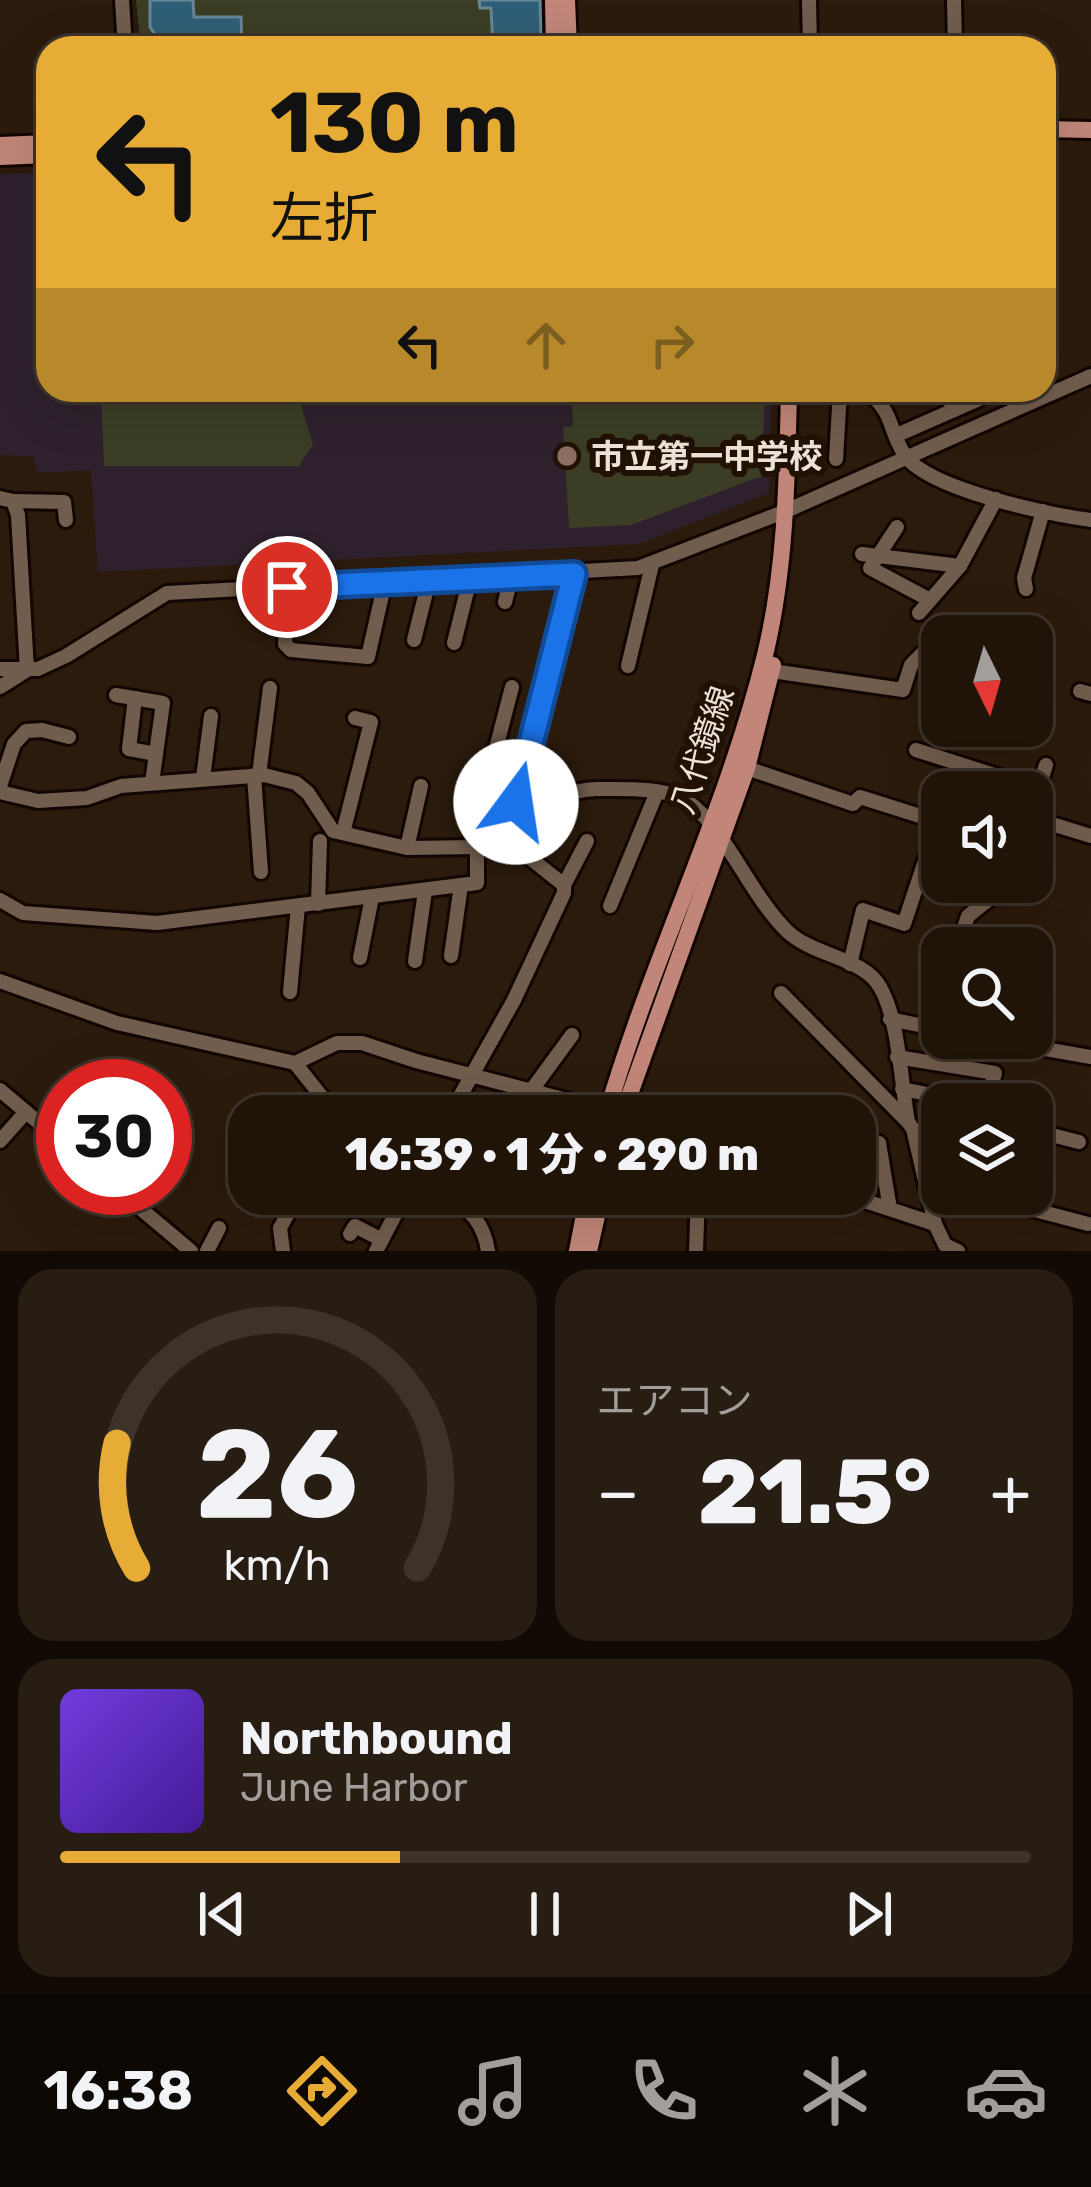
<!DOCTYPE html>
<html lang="ja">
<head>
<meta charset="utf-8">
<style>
	:root { --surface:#201409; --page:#281d12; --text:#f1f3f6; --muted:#a29e9c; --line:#3d332a; --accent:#e7ac36 }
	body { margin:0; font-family:Rubik,"Noto Sans JP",sans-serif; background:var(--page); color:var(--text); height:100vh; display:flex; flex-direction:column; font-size:45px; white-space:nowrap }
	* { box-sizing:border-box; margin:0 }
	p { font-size:39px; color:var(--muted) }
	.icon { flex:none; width:66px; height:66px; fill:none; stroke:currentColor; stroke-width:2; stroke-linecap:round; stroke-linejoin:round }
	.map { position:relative; height:1251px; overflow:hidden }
	.sheet { display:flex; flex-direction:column; gap:18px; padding:18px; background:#120b05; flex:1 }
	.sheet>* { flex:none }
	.hud { position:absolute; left:36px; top:36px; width:1020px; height:366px; border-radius:36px; box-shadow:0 12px 48px #0002,0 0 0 3px var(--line); background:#e7ac36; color:#111; overflow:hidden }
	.needle { width:78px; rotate:175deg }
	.buttons { position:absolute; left:921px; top:615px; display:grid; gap:24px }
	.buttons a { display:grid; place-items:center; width:132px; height:132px; border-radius:24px; background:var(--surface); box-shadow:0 12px 48px #0002,0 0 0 3px var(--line); font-size:60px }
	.speed { position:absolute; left:36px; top:1059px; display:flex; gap:24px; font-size:60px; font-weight:700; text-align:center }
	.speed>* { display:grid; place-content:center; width:156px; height:156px; border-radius:50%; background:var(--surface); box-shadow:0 12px 48px #0002,0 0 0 3px var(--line); line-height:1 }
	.speed .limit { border:18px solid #d22; background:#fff; color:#111 }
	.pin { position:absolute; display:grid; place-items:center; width:102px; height:102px; color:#fff; margin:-51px; border:6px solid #fff; border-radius:50%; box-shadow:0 3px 12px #0007 }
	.me { position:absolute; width:132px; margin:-66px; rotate:14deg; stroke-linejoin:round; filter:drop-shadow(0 0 9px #0008) }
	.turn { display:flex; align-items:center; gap:42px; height:252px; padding:0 36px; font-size:54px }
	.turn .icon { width:156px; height:156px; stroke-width:2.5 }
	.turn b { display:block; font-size:84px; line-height:102px }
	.lanes { display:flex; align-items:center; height:114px; padding:0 36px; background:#0003; justify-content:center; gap:60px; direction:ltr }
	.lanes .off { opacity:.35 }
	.big { font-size:90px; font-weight:800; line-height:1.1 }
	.sheet .card { flex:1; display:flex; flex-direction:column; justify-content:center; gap:18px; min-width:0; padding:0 42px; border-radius:36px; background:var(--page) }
	.sheet .dial { align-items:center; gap:0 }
	.dial svg { height:312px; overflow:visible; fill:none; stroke:var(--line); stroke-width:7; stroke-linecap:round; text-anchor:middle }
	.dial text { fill:var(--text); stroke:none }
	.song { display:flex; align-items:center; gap:36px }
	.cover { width:144px; height:144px; border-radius:18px; background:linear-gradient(135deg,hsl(260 70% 55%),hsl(260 70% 35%)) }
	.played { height:12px; border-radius:6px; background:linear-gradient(90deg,var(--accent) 35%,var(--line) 35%) }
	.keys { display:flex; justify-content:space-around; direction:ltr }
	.heat { display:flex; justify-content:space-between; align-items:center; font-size:66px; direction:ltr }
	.sheet .tiles { flex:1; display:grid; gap:18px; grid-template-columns:1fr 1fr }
	.card:last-child { grid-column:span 2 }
	.trip { position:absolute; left:228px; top:1095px; width:648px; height:120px; border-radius:36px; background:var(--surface); box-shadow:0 12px 48px #0002,0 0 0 3px var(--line); font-weight:800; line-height:120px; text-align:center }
	.menu { display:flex; height:192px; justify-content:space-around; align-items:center; background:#0d0804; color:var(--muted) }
	.menu .icon { width:84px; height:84px }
	.menu .active { color:var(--accent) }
	.menu b { font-size:54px; color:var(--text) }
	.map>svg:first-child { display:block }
	.education { fill:#2e212d }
	.green { fill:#3b3e25 }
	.water { fill:#2f5f77; stroke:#688694; stroke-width:3 }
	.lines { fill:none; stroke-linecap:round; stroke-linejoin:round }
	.minor-casing { stroke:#130500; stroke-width:20 }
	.major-casing { stroke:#130500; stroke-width:22 }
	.minor { stroke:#715d4d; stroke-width:14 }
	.major { stroke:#c18679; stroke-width:16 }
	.route-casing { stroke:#114b97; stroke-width:30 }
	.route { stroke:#1a73e8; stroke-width:21 }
	.education-dot { fill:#8d6e63; stroke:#211104; stroke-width:4.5 }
	.labels { text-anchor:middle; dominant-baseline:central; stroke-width:12; stroke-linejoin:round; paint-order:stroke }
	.poi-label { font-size:33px; font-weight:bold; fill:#ede2d8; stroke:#211104; text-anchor:start }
	.street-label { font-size:33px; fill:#ede2d8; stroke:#211104 }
</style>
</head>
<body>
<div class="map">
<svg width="1091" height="1251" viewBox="0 0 1091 1251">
	<rect width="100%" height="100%" fill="#2b1b0c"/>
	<path class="education" d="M48 172V390H771L769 493 639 544 98 572 91 470 38 473 33 457 0 455V174Z"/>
	<g class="green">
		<path d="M136 0H539L540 48H141Z"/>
		<path d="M101 390H296L313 444 299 466H104Z"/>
		<path d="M572 390H765L762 476 631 525 569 528 563 427 573 426Z"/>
	</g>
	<g class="water">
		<path d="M150 0H193L194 17H241L242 48H202L201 39H158L150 27Z"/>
		<path d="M479 0H540L541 39H536L537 48H493L491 8H480Z"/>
	</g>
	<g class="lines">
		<g class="minor-casing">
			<g id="minor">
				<path d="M122 0 125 48"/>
				<path d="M809 0 810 48"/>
				<path d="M954 0 955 48"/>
				<path d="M866 390C895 414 887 426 904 454 926 489 1050 515 1091 520"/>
				<path d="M945 390 954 410"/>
				<path d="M897 435 979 399"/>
				<path d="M836 459 840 390"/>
				<path d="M0 498 13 501 18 515 27 670 0 687"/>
				<path d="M13 501 64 502 66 520"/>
				<path d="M897 527 870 568 930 600"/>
				<path d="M862 554 960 566"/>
				<path d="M288 587 285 644 291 650 368 657 385 582"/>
				<path d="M1026 589 1024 578 1043 511"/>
				<path d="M505 602 511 577"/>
				<path d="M919 613 960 566 996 499"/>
				<path d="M414 640 429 580"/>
				<path d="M454 643 470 579"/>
				<path d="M628 666 652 565"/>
				<path d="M0 669H38L66 656 167 593 638 568 786 511 1091 376"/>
				<path d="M772 671 903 690 911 665 933 643"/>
				<path d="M512 687 481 806 516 815"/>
				<path d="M1080 691 1091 694"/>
				<path d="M116 695 163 703 152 783"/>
				<path d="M135 698 129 749 156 754"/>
				<path d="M916 750 1038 789"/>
				<path d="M747 768 853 804 860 797 942 823"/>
				<path d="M259 775 270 688"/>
				<path d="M254 776 261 872"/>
				<path d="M203 778 211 716"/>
				<path d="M0 786 14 744 26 731 42 730 69 737"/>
				<path d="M0 792 38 801 87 798 121 786 264 775 296 783 308 793 333 831 407 848 477 847"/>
				<path d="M1032 808 1046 765"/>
				<path d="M516 815 574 574"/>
				<path d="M1032 818 1091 836"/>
				<path d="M343 833 371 722 355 718"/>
				<path d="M407 848 421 786"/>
				<path d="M564 885 587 841"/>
				<path d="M0 900 23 913 157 923 477 883V847C501 839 501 826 519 814 540 800 572 790 597 789 622 789 666 787 687 801 724 826 751 897 788 932 814 956 864 958 880 987 899 1019 901 1084 908 1122L913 1129 935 1224 945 1245 958 1251"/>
				<path d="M318 904 320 841"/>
				<path d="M610 906 657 792"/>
				<path d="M957 948 968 916 998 892 1003 882"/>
				<path d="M451 956 461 885"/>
				<path d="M360 958 372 897"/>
				<path d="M415 961 425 891"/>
				<path d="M850 964 863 910 904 924 938 822"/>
				<path d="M0 981 117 1023 295 1063 337 1043H362L416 1061 617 1113"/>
				<path d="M290 992 298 906"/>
				<path d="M781 993 908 1122"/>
				<path d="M890 1019 942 1030"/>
				<path d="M982 1038 1091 1057"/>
				<path d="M897 1057 995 1073 986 1104"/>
				<path d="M295 1063 337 1116"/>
				<path d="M902 1089 978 1104"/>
				<path d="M0 1090 63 1143"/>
				<path d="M531 1091 572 1035"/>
				<path d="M449 1116 514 1000 564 893V885L501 835"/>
				<path d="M533 1116 543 1094"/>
				<path d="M1032 1130 1079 1142"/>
				<path d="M0 1141 26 1112"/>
				<path d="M879 1143 890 1209"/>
				<path d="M116 1188 191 1251"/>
				<path d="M446 1194C469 1208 484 1223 488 1251"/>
				<path d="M844 1194 935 1224"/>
				<path d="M975 1194 1088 1224"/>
				<path d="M350 1234 355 1226 382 1240"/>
				<path d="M207 1251 219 1228"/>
				<path d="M283 1251 280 1228 291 1208"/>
				<path d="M376 1251 406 1194"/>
				<path d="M696 1251 698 1194"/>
			</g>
		</g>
		<g class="major-casing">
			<g id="major">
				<path d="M553 0 554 48"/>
				<path d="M567 0 569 48"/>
				<path d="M1044 129 1091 130"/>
				<path d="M0 145 48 143"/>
				<path d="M0 157 48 155"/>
				<path d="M606 1116C651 960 726 813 765 655 786 568 787 479 789 390"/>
				<path d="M622 1116 747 768 773 665"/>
				<path d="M577 1251 588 1194"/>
				<path d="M589 1251 602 1194"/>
			</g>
		</g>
		<use href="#minor" class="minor"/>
		<use href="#major" class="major"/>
	</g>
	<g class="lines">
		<g class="route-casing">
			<path id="route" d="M287 587 574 574 516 802"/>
		</g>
		<use href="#route" class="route"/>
	</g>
	<circle class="education-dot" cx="567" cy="456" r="12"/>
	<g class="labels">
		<g class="poi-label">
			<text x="591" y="456">市立第一中学校</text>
		</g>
		<g class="street-label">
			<text transform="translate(702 750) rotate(-71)">八代鏡線</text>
		</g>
	</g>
</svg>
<div class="buttons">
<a><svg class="needle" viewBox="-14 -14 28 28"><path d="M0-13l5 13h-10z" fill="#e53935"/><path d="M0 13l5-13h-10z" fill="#a29e9c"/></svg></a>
<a><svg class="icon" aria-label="sound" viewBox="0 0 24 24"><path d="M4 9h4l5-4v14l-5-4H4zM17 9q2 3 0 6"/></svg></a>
<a><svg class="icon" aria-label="search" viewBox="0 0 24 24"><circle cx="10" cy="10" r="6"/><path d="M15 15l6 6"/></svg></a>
<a><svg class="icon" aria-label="layers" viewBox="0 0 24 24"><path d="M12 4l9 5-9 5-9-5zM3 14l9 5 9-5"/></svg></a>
</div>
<div class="speed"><div class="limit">30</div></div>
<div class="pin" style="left:287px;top:587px;background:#d93025"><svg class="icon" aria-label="arrive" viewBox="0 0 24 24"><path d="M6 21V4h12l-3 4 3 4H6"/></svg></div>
<svg class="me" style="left:516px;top:802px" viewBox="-20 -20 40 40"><circle r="19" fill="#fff"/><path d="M0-13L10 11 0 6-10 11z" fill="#1a73e8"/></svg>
<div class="trip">16:39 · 1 分 · 290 m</div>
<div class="hud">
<div class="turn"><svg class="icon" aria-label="left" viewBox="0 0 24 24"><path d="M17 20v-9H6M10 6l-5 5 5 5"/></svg><div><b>130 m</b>左折</div></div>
<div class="lanes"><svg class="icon" aria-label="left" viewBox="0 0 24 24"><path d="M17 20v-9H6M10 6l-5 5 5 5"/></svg><svg class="icon off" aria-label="ahead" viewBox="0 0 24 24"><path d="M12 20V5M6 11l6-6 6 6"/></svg><svg class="icon off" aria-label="right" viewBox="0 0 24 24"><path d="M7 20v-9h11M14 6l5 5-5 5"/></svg></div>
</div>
</div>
<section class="sheet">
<div class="tiles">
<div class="card dial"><svg viewBox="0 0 100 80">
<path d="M14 69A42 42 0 1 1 86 69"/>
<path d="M14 69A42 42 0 0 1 9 37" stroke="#e7ac36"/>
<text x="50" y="56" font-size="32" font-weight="700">26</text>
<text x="50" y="72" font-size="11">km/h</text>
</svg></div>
<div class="card"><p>エアコン</p>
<div class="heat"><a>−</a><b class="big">21.5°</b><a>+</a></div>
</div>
<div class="card">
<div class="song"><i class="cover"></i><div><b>Northbound</b><p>June Harbor</p></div></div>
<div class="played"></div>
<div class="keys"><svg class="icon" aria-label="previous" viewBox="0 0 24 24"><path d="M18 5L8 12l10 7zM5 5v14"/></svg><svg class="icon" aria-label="pause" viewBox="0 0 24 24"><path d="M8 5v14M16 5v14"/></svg><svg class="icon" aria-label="next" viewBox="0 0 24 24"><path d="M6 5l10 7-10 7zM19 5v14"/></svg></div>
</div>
</div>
</section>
<nav class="menu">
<b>16:38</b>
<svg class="icon active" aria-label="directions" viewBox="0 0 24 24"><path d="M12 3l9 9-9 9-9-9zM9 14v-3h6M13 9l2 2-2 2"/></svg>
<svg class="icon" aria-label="music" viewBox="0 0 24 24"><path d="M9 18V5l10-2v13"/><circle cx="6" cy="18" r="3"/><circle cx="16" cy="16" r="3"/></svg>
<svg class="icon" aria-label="phone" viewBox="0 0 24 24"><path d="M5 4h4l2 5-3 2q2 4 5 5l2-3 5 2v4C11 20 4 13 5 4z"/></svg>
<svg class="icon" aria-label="climate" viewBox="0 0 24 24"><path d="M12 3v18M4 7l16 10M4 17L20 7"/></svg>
<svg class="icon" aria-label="car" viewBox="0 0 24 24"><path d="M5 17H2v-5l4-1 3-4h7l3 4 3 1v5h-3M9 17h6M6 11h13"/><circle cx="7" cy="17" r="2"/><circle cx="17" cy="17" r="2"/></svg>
</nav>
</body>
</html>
